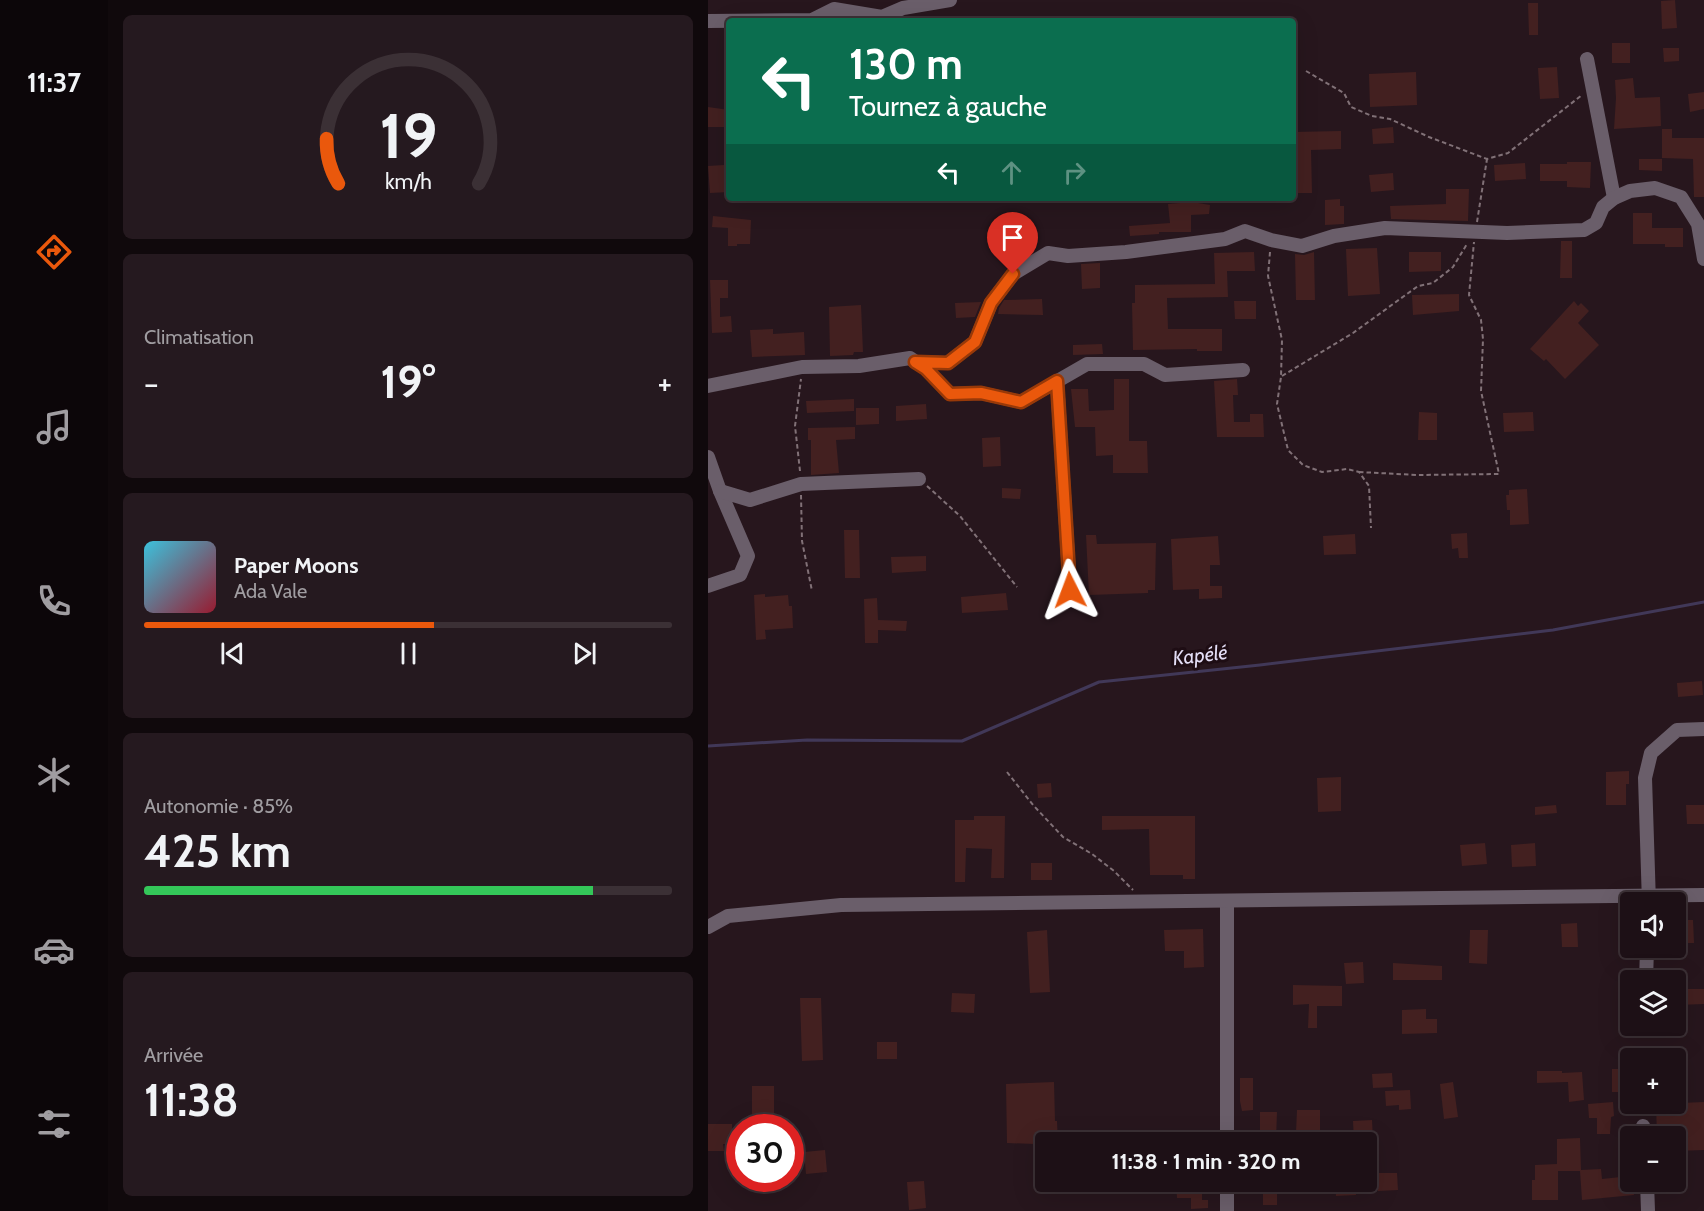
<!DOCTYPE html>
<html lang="fr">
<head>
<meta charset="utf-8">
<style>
	:root { --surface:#1d1016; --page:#25191f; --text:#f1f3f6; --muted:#a09da1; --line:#3b3035; --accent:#ea580c }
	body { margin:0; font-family:Cabin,sans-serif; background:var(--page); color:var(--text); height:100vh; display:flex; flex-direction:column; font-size:22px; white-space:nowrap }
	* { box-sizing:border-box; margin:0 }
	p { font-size:20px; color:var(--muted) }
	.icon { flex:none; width:33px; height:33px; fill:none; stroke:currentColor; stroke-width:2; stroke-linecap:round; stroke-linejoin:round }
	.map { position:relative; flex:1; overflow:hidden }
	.drawer { display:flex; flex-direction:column; gap:15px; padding:15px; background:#10090c; width:600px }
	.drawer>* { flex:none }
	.banner { position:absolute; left:18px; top:18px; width:570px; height:183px; border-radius:6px; box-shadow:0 6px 24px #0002,0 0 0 2px var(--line); background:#0b6e4f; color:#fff; overflow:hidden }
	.fabs { position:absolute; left:912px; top:892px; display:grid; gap:12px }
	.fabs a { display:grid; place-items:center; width:66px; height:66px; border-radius:6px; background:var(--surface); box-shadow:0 6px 24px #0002,0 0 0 2px var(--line); font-size:30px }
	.speed { position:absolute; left:18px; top:1114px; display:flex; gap:12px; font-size:30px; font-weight:700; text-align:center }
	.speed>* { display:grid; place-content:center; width:78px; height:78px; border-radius:50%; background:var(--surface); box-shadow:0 6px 24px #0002,0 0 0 2px var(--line); line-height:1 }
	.speed .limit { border:9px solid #d22; background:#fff; color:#111 }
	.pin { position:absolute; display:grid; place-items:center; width:51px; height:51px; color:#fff; margin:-62px -26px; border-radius:50% 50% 50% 0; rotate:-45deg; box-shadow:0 0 6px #0007 }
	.pin .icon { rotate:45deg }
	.me { position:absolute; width:66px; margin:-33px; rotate:357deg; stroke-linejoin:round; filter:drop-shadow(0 0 4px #0008) }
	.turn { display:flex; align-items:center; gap:21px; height:126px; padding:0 24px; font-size:27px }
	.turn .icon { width:78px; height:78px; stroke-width:2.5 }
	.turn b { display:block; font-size:42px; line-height:51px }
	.lanes { display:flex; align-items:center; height:57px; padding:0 24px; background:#0003; justify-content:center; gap:30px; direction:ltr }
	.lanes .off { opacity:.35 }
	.big { font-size:45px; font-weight:700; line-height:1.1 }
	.drawer .tile { flex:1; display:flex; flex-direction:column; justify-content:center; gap:9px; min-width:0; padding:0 21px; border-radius:9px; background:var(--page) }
	.drawer .dial { align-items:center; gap:0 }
	.dial svg { height:156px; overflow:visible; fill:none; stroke:var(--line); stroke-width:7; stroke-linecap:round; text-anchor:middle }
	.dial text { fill:var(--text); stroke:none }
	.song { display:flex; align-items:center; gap:18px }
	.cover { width:72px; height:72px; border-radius:9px; background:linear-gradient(135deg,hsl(190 70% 55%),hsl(350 70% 35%)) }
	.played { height:6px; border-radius:3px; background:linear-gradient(90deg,var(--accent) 55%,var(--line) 55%) }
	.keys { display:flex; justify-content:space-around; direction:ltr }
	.heat { display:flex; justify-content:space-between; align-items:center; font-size:33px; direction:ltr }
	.charge { height:9px; border-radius:4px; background:linear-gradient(90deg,#34c759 85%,var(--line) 0) }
	.trip { position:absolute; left:327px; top:1132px; width:342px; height:60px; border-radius:6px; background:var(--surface); box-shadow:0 6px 24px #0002,0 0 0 2px var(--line); font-weight:700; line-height:60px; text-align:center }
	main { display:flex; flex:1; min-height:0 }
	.dock { display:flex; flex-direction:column; width:108px; justify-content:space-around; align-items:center; background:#0c0609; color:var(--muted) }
	.dock .icon { width:42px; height:42px }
	.dock .current { color:var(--accent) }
	.dock b { font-size:27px; color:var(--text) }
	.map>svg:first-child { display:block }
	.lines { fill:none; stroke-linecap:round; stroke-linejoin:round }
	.stream { stroke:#413858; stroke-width:3 }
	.building { fill:#432020 }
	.path { stroke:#817177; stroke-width:2; stroke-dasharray:4.5 3; stroke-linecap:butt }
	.minor { stroke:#6a5e6a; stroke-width:14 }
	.route-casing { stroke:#983908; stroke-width:15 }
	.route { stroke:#ea580c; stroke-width:10 }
	.labels { text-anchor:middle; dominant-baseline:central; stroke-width:6; stroke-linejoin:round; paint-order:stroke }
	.water-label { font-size:20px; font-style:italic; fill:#e4def6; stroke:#1e0d14 }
</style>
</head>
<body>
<main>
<nav class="dock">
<b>11:37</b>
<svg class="icon current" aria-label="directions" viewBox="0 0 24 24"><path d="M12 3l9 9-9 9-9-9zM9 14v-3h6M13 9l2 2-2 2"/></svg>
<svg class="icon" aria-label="music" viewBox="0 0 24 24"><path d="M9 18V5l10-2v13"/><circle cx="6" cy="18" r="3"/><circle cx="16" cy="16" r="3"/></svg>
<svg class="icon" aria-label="phone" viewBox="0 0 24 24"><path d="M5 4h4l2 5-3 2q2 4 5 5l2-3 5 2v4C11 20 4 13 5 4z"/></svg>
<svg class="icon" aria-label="climate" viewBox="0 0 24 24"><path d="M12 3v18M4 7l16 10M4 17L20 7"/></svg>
<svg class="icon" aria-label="car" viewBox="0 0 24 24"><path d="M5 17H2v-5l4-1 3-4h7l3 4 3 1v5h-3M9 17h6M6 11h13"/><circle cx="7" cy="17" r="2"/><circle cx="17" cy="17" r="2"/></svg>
<svg class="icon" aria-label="filters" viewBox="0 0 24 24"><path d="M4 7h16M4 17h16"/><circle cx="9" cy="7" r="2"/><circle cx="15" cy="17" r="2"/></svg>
</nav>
<section class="drawer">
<div class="tile dial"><svg viewBox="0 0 100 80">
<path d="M14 69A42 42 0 1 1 86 69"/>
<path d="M14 69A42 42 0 0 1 8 46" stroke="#ea580c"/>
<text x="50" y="56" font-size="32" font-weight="700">19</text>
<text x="50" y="72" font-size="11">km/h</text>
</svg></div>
<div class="tile"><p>Climatisation</p>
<div class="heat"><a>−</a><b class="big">19°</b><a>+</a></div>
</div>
<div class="tile">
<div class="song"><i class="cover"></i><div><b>Paper Moons</b><p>Ada Vale</p></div></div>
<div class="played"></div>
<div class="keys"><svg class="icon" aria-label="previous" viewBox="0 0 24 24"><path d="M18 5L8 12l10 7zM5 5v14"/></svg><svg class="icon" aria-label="pause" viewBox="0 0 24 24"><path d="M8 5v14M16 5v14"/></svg><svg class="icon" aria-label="next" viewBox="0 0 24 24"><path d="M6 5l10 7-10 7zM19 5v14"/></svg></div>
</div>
<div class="tile"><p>Autonomie · 85%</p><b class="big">425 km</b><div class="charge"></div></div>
<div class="tile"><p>Arrivée</p><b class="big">11:38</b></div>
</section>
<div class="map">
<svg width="996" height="1211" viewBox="0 0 996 1211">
	<rect width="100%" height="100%" fill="#27161d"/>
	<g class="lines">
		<path class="stream" d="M0 746 99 740 254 741 391 682 552 665 845 630 996 602"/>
	</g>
	<g class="building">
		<path d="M967 0 969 28 954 29 953 1Z"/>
		<path d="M820 3H830V35H821Z"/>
		<rect x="904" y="43" width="18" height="20"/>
		<path d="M955 48H971V61L956 62Z"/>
		<path d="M849 67 851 98 832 99 830 68Z"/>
		<path d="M708 72 709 105 662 107 661 74Z"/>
		<path d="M925 78 927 98 952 97 953 126 906 129 908 98 907 80Z"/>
		<path d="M996 92V109L982 112 980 94Z"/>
		<path d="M0 107 21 110V127H0Z"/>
		<path d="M685 127 686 143 665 144 664 129Z"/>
		<path d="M954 129H964V138H996V197H986L985 159 954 158Z"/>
		<path d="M633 131V149L603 150 604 193H588L585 132Z"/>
		<path d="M931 159H954V171L931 170Z"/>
		<path d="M859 162H883L882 188 859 187V181H832V164H859Z"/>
		<path d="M817 163 818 179 787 181 786 165Z"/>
		<path d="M16 165 17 184 21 183V192L2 193 0 166Z"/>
		<path d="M685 173 686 190 663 192 661 175Z"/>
		<path d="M738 189H761L760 221 683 219 682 206 738 204Z"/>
		<path d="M632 199V206H636V224L617 225V200Z"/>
		<path d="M484 202 502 205 501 214 483 215V232H451V234L422 236 421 226 462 223 460 204Z"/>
		<path d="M925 213H944V228H975V247H957V244H925Z"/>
		<path d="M5 216 43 220 42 244H29V246H20V228L4 227Z"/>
		<path d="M853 241H864V278H852Z"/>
		<path d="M669 248 672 294 640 296 638 249Z"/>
		<path d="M546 252 547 271H519L520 297 459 298 460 329H514V351H489V349L425 350 424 303H427V285L507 284 506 253Z"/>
		<path d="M606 252 607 300H588L587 254 596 255Z"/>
		<path d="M701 252H733V271L701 272Z"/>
		<path d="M392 263V288L374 289 373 264Z"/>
		<path d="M2 280H20V298H12V317L23 316 24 332 4 333Z"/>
		<path d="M751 294V311L705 315 704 295Z"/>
		<path d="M334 299 335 315 290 314 291 308 296 300Z"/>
		<path d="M526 301H548V319H527Z"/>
		<path d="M866 301 870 306 873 303 881 311 870 323 891 345 857 379 838 359 836 361 822 349Z"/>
		<path d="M273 302 267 317 248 318 247 303Z"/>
		<path d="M153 305 155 352H146L145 355 122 356 121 307Z"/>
		<path d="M65 329V334L96 332 97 355 44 357 42 330Z"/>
		<path d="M394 344 395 354 365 355V345Z"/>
		<path d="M406 379H421V441H439L440 473H405V455L388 456 387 427H367L363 389H380L381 411 405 410H406Z"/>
		<path d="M529 379 530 395H525L526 422H542V414H555L556 437H509L506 381Z"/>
		<path d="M146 399V411L99 413 98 401Z"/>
		<path d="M218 404 219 419 188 421V406Z"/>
		<path d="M148 408H171V424L148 425Z"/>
		<path d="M711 412 729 413V440H710Z"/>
		<path d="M825 412 826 431 796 432 795 413Z"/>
		<path d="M147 427V439L128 440 131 473 103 475V440H100V428Z"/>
		<path d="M292 437 293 466 275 467 274 438Z"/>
		<path d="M294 488 313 489 312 499 294 498Z"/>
		<path d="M819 489 821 524 802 525V510H799L798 495H801V490Z"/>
		<path d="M136 530H151L152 578H137Z"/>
		<path d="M759 533 760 558H751L750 548 744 549 743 534Z"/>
		<path d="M647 534 648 554 616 555 615 536Z"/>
		<path d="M378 535H388L389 544 448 543 447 590H440V593L381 595Z"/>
		<path d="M510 536 512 565H502V586H514V598L491 599V589L465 590 463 539Z"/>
		<path d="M218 556V571L184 573 183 557Z"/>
		<path d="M298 593 300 610 254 613 253 597Z"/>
		<path d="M57 594V597L80 595 81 606H84L85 628 57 630 58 639 48 640 46 595Z"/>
		<path d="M169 598 170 620 199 621 198 631 170 630V643H157L156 599Z"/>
		<path d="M994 681 995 695 970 697 969 683Z"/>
		<path d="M921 771V784H918V805H898V772Z"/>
		<path d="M633 777V811L610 812 609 778Z"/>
		<path d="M343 783 344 797 330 798 329 784Z"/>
		<path d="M848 805 849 813 827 815V807Z"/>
		<path d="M978 805H996V824H979Z"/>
		<path d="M266 816H297L296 878H283L284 849 258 848 257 882H247V820H266Z"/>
		<path d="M394 816H487V879H475V875H442L441 829 394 830Z"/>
		<path d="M777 843 779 864 754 866 752 845Z"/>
		<path d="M827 843 828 866 804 867 803 845Z"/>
		<rect x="323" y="863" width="21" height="17"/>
		<path d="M968 920H985L986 943H968Z"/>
		<path d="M869 923 870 947H854L853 924Z"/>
		<path d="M495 929 496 967 476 968V951H457L456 930Z"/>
		<path d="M339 930 342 992 322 993 319 932Z"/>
		<path d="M762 930H780L779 964 761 963Z"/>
		<path d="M655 962 656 983 638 984 636 963Z"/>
		<path d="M685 963 734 966V980H685Z"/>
		<path d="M585 985 634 986V1006H609V1028H600L601 1004 585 1005Z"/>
		<path d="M969 989H996V1004L970 1005Z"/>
		<path d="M244 993 267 994 266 1013 243 1012Z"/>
		<path d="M92 998H113L115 1060 94 1061Z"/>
		<path d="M718 1009V1019H729V1033L694 1034V1010Z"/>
		<rect x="169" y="1042" width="20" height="17"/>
		<path d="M904 1069H922L921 1092H904Z"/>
		<path d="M829 1071H854V1073L874 1072 876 1100 861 1102 860 1082 829 1083Z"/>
		<path d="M684 1073 685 1087 665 1088 664 1074Z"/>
		<path d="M532 1078H545V1110L534 1111 532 1101Z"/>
		<path d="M346 1082 347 1121H349L350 1143H338V1148L327 1149V1144L299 1143 298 1084Z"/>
		<path d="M745 1082 750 1117 736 1119 732 1084Z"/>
		<rect x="44" y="1086" width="22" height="42"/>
		<path d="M702 1090 703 1109 691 1110V1105L678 1106 677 1091Z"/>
		<path d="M905 1102 906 1116 903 1117 902 1134H889V1118H881L880 1104Z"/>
		<path d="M996 1102V1150L968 1151V1137H949L948 1104Z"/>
		<path d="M589 1110H612V1133H588Z"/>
		<path d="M552 1112H569L568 1139H552Z"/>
		<path d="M664 1120 665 1140 646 1141 645 1121Z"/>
		<path d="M0 1124H24V1144H15L16 1151H0Z"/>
		<path d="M872 1138 873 1170 893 1169 894 1179 922 1176V1182H925L926 1195 874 1200 872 1171H850V1200H824V1180H827V1165L849 1164V1139Z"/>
		<path d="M117 1150 119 1172 98 1174 96 1152Z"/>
		<path d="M669 1173H689L690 1190 670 1191Z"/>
		<path d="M216 1181 218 1208 201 1210 199 1182Z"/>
		<path d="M468 1182H494V1200H500V1208L483 1209V1198H469Z"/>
		<path d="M627 1182H647L648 1195 628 1196Z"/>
		<rect x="555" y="1184" width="14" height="21"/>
	</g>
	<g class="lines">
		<g class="path">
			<path d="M598 71 636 93 643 107 664 116 682 119 721 137 779 159 800 153 874 95"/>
			<path d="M769 222 779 159"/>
			<path d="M562 252 560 276 574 340 573 377 569 404 580 450 595 465 614 472 639 469 651 472 661 486 663 528"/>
			<path d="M574 376 645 333 710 286 725 283 745 267 759 244"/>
			<path d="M92 471 87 426 93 379"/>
			<path d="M651 472 710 475 791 474 773 391 775 339 773 320 761 295 766 242"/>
			<path d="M219 486 252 516 309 587"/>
			<path d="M93 495 94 541 104 591"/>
			<path d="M299 772 325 805 355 837 384 854 406 871 425 890"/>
		</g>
		<g class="minor">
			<path d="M0 21 104 20 126 9 174 17 195 8 242 0"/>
			<path d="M879 59 906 198"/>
			<path d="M207 362 240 363 267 342 283 303 305 274 340 253 360 256 418 252 517 239 537 231 563 240 594 246 626 236 677 228 799 233 876 230 888 223 895 207 906 198 922 191 947 188 973 197 990 224 996 259"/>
			<path d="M349 381 362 590"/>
			<path d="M0 386 94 367 151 366 202 358 218 369 242 394 273 393 313 402 379 364H436L457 375 535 370"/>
			<path d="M0 457 12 491 40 556 32 575 0 586"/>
			<path d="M12 491 42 500 93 484 211 479"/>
			<path d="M519 901V1143"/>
			<path d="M941 903 937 778 943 753 969 730 996 729"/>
			<path d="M0 927 20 916 133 905 996 895"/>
			<path d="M938 981 939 948"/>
			<path d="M935 1126 936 1137"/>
			<path d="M519 1182V1211"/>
			<path d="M939 1182 940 1211"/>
		</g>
	</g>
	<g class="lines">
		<g class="route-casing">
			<path id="route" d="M305 274 283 303 267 342 240 363 207 362 218 369 242 394 273 393 313 402 349 381 362 590"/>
		</g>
		<use href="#route" class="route"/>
	</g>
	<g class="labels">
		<g class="water-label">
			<text transform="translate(492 655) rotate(-7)">Kapélé</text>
		</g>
	</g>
</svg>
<div class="fabs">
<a><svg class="icon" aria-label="sound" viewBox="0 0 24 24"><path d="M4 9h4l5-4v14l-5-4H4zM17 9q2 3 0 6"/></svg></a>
<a><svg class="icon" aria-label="layers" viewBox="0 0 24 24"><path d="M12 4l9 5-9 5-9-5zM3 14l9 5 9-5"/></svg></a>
<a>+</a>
<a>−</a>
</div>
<div class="speed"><div class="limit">30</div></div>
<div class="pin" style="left:305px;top:274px;background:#d93025"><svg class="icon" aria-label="arrive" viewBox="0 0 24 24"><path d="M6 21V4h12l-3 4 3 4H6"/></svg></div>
<svg class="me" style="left:362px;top:590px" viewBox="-20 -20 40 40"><path d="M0-17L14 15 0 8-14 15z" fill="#ea580c" stroke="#fff" stroke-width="4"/></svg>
<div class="trip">11:38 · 1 min · 320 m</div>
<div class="banner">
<div class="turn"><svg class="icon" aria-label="left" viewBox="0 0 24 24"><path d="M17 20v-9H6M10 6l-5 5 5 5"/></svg><div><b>130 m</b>Tournez à gauche</div></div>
<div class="lanes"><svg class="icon" aria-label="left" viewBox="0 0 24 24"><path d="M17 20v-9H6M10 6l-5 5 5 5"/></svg><svg class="icon off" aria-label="ahead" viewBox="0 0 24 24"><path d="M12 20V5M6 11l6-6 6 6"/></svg><svg class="icon off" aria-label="right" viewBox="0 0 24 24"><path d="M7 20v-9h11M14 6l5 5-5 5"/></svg></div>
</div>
</div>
</main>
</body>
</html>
